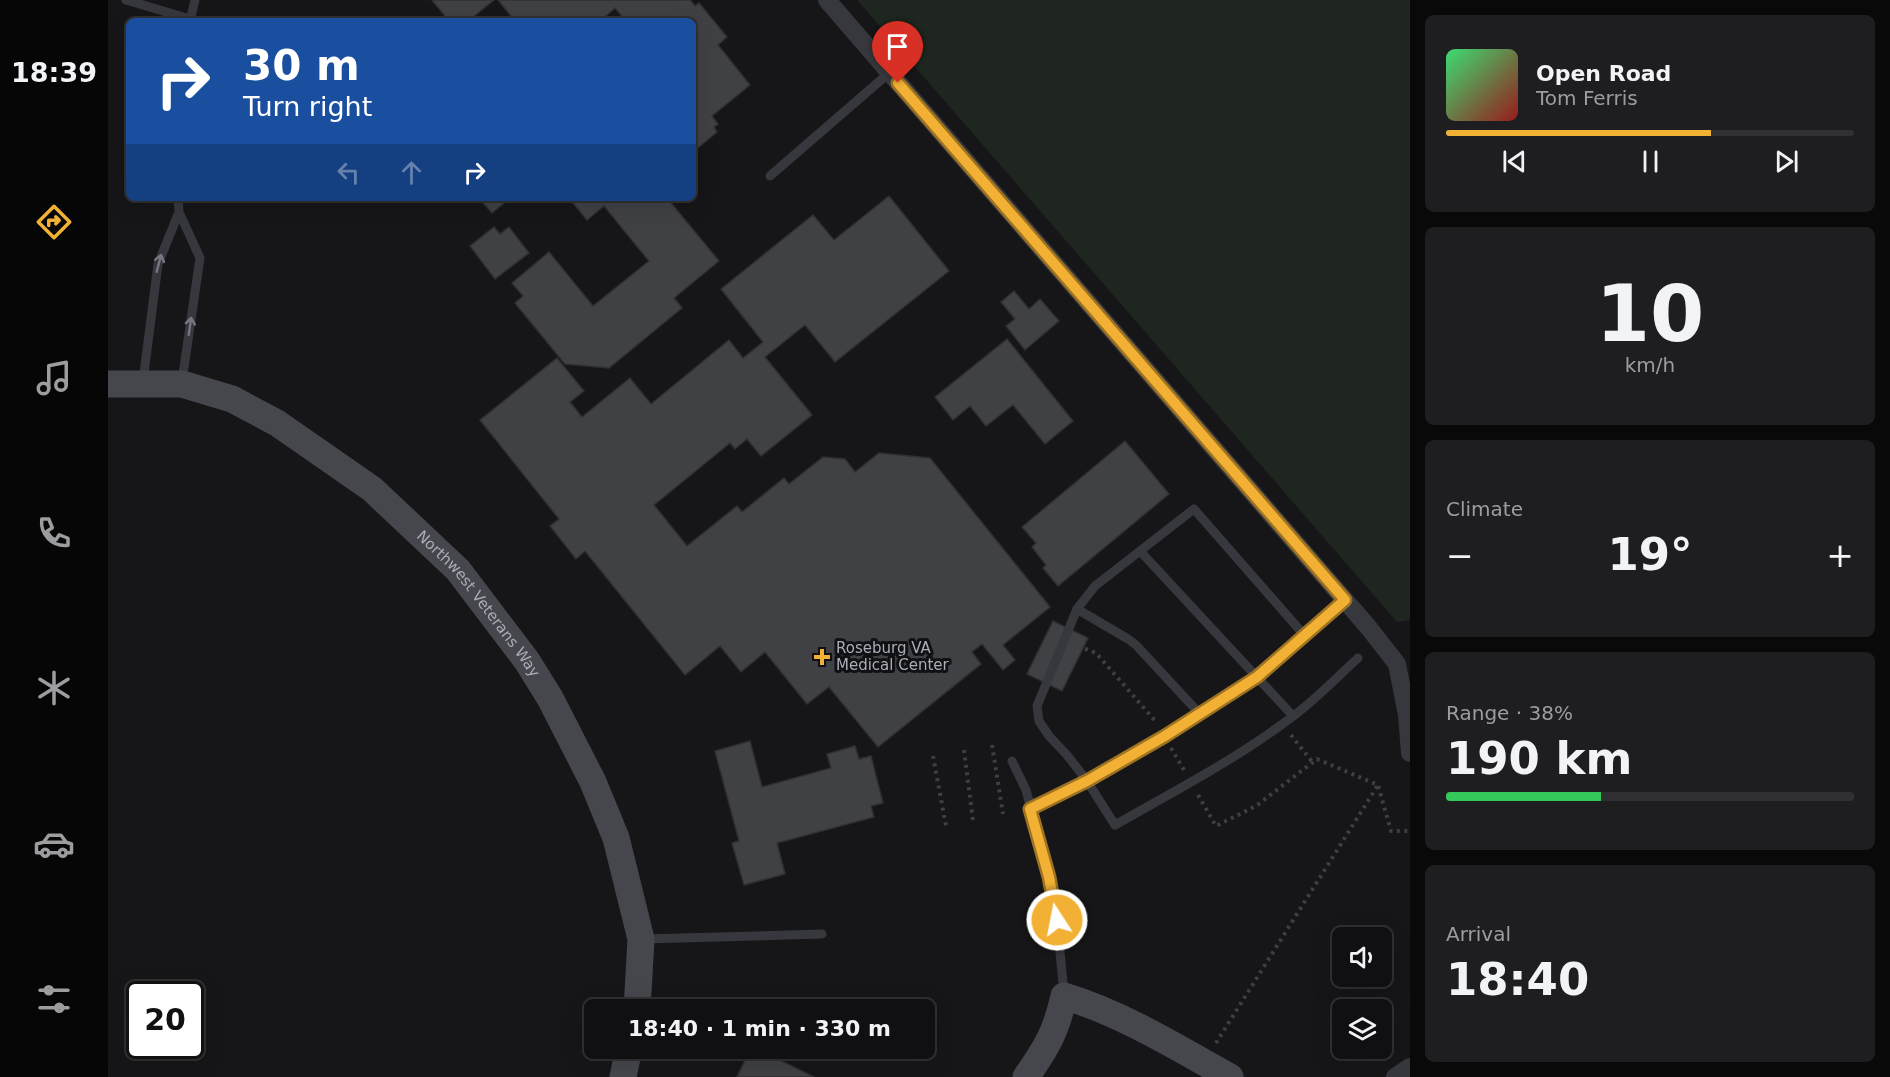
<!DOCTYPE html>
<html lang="en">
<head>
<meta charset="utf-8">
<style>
	:root { --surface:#101012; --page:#1e1e20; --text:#f1f3f6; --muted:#9c9d9f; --line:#303032; --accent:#f2b134 }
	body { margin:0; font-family:"DejaVu Sans",sans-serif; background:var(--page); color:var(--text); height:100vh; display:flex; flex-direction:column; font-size:22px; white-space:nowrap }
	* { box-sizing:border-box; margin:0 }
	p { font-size:20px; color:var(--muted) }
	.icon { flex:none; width:33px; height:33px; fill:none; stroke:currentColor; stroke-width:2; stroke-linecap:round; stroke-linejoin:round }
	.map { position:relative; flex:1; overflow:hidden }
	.side { display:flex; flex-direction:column; gap:15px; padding:15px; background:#09090a; width:480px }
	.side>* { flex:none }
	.banner { position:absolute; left:18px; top:18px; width:570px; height:183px; border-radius:9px; box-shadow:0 6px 24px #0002,0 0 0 2px var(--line); background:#1a4fa0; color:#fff; overflow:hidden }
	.controls { position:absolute; left:1224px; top:927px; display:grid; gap:12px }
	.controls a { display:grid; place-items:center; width:60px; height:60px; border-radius:9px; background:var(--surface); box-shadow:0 6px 24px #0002,0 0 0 2px var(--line); font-size:30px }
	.speed { position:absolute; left:18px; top:981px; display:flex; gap:12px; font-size:30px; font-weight:700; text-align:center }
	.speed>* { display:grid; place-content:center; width:78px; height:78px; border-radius:50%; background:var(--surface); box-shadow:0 6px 24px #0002,0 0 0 2px var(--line); line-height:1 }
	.speed .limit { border:3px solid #111; border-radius:9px; background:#fff; color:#111 }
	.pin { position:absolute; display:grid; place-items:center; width:51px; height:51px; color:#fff; margin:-62px -26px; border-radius:50% 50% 50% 0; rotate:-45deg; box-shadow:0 0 6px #0007 }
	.pin .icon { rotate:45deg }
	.me { position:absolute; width:66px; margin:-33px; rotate:349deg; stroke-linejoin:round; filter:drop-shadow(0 0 4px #0008) }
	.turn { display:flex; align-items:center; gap:21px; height:126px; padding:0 18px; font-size:27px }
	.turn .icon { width:78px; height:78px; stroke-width:2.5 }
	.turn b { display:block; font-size:42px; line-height:51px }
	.lanes { display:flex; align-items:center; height:57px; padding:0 18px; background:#0003; justify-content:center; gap:30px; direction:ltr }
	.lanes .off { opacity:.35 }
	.big { font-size:45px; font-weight:600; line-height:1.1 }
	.side .card { flex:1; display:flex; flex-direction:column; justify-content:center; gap:9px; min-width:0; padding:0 21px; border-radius:9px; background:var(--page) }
	.side .dial { align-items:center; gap:0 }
	.dial b { font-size:78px; line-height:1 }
	.song { display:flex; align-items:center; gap:18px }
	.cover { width:72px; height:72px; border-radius:9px; background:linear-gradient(135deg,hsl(140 70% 55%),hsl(0 70% 35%)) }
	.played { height:6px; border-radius:3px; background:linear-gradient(90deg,var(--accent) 65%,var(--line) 65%) }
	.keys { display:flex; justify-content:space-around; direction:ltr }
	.heat { display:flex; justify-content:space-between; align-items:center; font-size:33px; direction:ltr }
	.charge { height:9px; border-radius:4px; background:linear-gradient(90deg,#34c759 38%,var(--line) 0) }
	.trip { position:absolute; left:476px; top:999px; width:351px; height:60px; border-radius:9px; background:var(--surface); box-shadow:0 6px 24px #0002,0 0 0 2px var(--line); font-weight:600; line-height:60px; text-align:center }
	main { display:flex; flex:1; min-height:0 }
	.tabs { display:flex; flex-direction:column; width:108px; justify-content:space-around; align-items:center; background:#060607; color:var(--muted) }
	.tabs .icon { width:42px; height:42px }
	.tabs .on { color:var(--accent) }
	.tabs b { font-size:27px; color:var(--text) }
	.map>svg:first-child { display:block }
	.green { fill:#1e261f }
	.building { fill:#404145; stroke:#303034; stroke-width:1.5 }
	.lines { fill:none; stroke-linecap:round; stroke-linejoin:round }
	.path { stroke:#3d3f44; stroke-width:4; stroke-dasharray:3 4.5; stroke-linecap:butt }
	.lane { stroke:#37383d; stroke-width:9 }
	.street { stroke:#37383d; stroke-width:18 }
	.secondary { stroke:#45474d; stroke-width:27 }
	.oneway { stroke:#757881 }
	.route-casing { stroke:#9d7322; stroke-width:15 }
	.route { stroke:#f2b134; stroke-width:10 }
	.poi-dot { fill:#f2b134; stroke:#111113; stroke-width:2 }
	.labels { text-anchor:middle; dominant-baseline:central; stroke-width:6; stroke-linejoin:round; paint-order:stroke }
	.street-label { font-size:15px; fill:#a8adb8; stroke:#111113 }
	.poi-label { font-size:15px; fill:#a8adb8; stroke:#111113; text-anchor:start }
</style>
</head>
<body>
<main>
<nav class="tabs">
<b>18:39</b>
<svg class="icon on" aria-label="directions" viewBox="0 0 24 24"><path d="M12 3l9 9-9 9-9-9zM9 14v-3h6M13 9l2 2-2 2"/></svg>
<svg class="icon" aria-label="music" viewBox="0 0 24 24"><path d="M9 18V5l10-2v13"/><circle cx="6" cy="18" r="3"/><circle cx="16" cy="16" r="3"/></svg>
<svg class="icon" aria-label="phone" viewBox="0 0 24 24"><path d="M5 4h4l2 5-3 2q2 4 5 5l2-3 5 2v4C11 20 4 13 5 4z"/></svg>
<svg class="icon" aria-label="climate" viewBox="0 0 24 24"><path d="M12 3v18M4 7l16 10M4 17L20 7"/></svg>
<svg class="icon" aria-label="car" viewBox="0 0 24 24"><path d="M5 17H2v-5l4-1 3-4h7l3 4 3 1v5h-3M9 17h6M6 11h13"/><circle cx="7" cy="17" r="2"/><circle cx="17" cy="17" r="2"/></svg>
<svg class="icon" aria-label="filters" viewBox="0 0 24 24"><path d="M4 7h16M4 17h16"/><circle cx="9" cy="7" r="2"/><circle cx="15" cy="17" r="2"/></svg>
</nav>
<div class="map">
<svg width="1302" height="1077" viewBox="0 0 1302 1077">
	<rect width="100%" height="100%" fill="#161618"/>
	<path class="green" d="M749 0H1302V620L1289 622Z"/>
	<g class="building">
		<path d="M324 0H386L360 21H341Z"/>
		<path d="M390 0H582L587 6 591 3 619 37 610 45 642 85 604 116 610 124 606 127 609 132 586 151 585 21H518L507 8 492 21H407Z"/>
		<path d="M781 196 841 271 727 362 697 325 657 357 704 415 653 456 639 439 627 449 622 443 546 505 579 546 629 506 634 512 676 478 681 484 715 457 737 459 747 472 771 453 822 458 942 607 895 645 907 660 895 670 874 644 864 652 873 664 770 747 721 687 699 704 657 652 633 672 612 646 577 675 477 551 468 559 442 526 451 519 372 420 449 358 476 391 462 402 474 417 522 378 543 404 621 340 635 358 655 342 613 289 705 215 726 240Z"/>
		<path d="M371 198H402L384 213Z"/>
		<path d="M461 198H559L611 261 566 298 574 308 501 368 457 364 407 303 415 296 404 283 441 252 485 306 541 261 496 206 479 220Z"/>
		<path d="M386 227 392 234 401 227 421 253 387 279 362 246Z"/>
		<path d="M906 291 921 309 932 299 951 321 917 350 898 326 907 319 893 302Z"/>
		<path d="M899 339 965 421 937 444 905 405 878 426 862 406 845 420 827 397Z"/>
		<path d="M1017 441 1061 494 950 586 935 568 938 565 924 547 928 543 914 527Z"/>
		<path d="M945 621 980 638 954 691 919 674Z"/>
		<path d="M642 741 654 787 723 768 719 754 747 746 751 759 763 756 775 803 763 806 766 817 669 843 677 874 636 885 624 843 631 841 607 751Z"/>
		<path d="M643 1048H647L706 1077H629Z"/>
	</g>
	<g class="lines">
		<g class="path">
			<path d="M970 646 988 653 1049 723"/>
			<path d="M1183 735 1205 763"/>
			<path d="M884 745 895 814"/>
			<path d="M1063 748 1076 770"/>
			<path d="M856 750 865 821"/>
			<path d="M825 756 838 826"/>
			<path d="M1090 795 1108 826 1148 806 1209 759 1270 785 1283 831H1302"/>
			<path d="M1108 1043 1270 785"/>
		</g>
		<g class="lane">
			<path d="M18 0 82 19"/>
			<path d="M82 21 87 0"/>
			<path d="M662 176 781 73"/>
			<path d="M70 198 71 212 92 258 74 381"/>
			<path d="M35 381 50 264 71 212"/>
			<path d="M1032 551 1185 716"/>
			<path d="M969 609 1020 639 1028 645 1091 713"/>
			<path d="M1197 636 1086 509 987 586 969 609 929 706 931 721 941 736 959 755 979 781 1007 825C1063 793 1121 763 1173 725 1201 706 1225 681 1250 658"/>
			<path d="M904 761 918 790 941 877 949 920 956 994"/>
			<path d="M922 809 979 781 1057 736 1149 677 1237 600"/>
			<path d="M536 939 714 934"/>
		</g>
		<g class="street">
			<path d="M719 0 1261 628 1289 664 1299 715 1302 753"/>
			<path d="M1287 1077 1302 1067"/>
		</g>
		<g class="secondary">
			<path id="s1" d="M0 384H74L124 399 169 423 264 489 350 570 419 661 442 698 485 782 508 838 533 939 529 1010"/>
			<path d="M515 1077 521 1048"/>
			<path d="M918 1077C939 1047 948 1032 956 996 1015 1014 1068 1047 1122 1077"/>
		</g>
	</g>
	<defs><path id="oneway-shaft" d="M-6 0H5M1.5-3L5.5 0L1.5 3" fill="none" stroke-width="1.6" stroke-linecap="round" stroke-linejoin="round" transform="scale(1.5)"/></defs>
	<g class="oneway">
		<use href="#oneway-shaft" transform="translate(51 263) rotate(-75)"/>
		<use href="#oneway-shaft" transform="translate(82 326) rotate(-82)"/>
	</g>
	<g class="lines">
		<g class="route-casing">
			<path id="route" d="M790 83 1237 600 1149 677 1057 736 979 781 922 809 941 877 949 920"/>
		</g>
		<use href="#route" class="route"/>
	</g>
	<path class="poi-dot" d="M711 648h6v6h6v6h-6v6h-6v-6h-6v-6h6z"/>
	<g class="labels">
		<g class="street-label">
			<text stroke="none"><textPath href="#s1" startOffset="450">Northwest Veterans Way</textPath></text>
		</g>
		<g class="poi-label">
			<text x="728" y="648">Roseburg VA<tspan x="728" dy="17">Medical Center</tspan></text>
		</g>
	</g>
</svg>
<div class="controls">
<a><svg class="icon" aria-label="sound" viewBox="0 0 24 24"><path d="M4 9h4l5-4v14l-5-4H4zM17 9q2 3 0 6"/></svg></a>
<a><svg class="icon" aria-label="layers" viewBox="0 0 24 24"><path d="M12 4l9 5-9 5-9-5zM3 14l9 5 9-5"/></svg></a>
</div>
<div class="speed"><div class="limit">20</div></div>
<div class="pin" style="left:790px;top:83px;background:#d93025"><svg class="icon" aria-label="arrive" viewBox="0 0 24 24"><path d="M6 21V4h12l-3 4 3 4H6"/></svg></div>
<svg class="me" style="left:949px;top:920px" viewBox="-20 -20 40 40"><circle r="17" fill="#f2b134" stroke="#fff" stroke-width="3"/><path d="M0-11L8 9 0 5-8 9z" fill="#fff"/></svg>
<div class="trip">18:40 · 1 min · 330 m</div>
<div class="banner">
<div class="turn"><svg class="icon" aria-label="right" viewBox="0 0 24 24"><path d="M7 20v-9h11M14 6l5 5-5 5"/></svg><div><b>30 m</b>Turn right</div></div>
<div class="lanes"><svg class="icon off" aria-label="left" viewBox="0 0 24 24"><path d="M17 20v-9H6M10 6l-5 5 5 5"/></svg><svg class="icon off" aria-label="ahead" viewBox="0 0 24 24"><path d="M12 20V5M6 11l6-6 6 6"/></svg><svg class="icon" aria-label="right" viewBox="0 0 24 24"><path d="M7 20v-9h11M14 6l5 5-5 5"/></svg></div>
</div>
</div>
<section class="side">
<div class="card">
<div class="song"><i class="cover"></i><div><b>Open Road</b><p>Tom Ferris</p></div></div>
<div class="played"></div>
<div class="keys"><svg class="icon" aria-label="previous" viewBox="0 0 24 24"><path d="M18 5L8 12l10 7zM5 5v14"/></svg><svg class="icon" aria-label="pause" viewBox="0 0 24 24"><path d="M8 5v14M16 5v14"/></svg><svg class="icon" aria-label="next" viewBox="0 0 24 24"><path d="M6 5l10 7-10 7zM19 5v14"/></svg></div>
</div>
<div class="card dial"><b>10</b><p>km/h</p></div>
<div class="card"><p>Climate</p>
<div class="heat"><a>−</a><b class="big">19°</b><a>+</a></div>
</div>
<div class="card"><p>Range · 38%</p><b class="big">190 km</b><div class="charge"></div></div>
<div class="card"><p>Arrival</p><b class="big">18:40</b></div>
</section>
</main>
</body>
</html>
